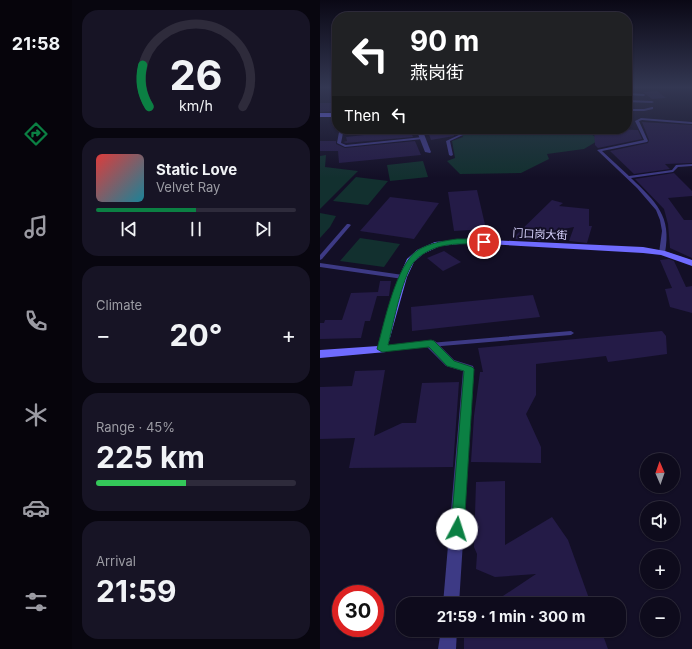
<!DOCTYPE html>
<html lang="en">
<head>
<meta charset="utf-8">
<style>
	:root { --surface:#0e0b1c; --page:#171425; --text:#f1f3f6; --muted:#9b9ba3; --line:#2e2b3b; --accent:#0b8043 }
	body { margin:0; font-family:Inter,"Noto Sans SC",sans-serif; background:var(--page); color:var(--text); height:100vh; display:flex; flex-direction:column; font-size:15px; white-space:nowrap }
	* { box-sizing:border-box; margin:0 }
	p { font-size:13px; color:var(--muted) }
	.icon { flex:none; width:22px; height:22px; fill:none; stroke:currentColor; stroke-width:2; stroke-linecap:round; stroke-linejoin:round }
	.map { position:relative; flex:1; overflow:hidden }
	.panel { display:flex; flex-direction:column; gap:10px; padding:10px; background:#08060f; width:248px }
	.panel>* { flex:none }
	.guide { position:absolute; left:12px; top:12px; width:300px; height:122px; border-radius:16px; box-shadow:0 1px 3px #0004,0 0 0 1px var(--line); background:#202124; color:#fff; overflow:hidden }
	.needle { width:26px; rotate:358deg }
	.buttons { position:absolute; left:320px; top:453px; display:grid; gap:8px }
	.buttons a { display:grid; place-items:center; width:40px; height:40px; border-radius:50%; background:var(--surface); box-shadow:0 1px 3px #0004,0 0 0 1px var(--line); font-size:20px }
	.speed { position:absolute; left:12px; top:585px; display:flex; gap:8px; font-size:20px; font-weight:700; text-align:center }
	.speed>* { display:grid; place-content:center; width:52px; height:52px; border-radius:50%; background:var(--surface); box-shadow:0 1px 3px #0004,0 0 0 1px var(--line); line-height:1 }
	.speed .limit { border:6px solid #d22; background:#fff; color:#111 }
	.pin { position:absolute; display:grid; place-items:center; width:34px; height:34px; color:#fff; margin:-17px; border:2px solid #fff; border-radius:50%; box-shadow:0 1px 4px #0007 }
	.me { position:absolute; width:44px; margin:-22px; rotate:5deg; stroke-linejoin:round; filter:drop-shadow(0 0 3px #0008) }
	.turn { display:flex; align-items:center; gap:14px; height:84px; padding:0 12px; font-size:18px }
	.turn .icon { width:52px; height:52px; stroke-width:2.5 }
	.turn b { display:block; font-size:28px; line-height:34px }
	.then { display:flex; align-items:center; height:38px; padding:0 12px; background:#0003; gap:8px; font-size:15px }
	.big { font-size:30px; font-weight:700; line-height:1.1 }
	.panel .card { flex:1; display:flex; flex-direction:column; justify-content:center; gap:6px; min-width:0; padding:0 14px; border-radius:16px; background:var(--page) }
	.panel .dial { align-items:center; gap:0 }
	.dial svg { height:104px; overflow:visible; fill:none; stroke:var(--line); stroke-width:7; stroke-linecap:round; text-anchor:middle }
	.dial text { fill:var(--text); stroke:none }
	.song { display:flex; align-items:center; gap:12px }
	.cover { width:48px; height:48px; border-radius:6px; background:linear-gradient(135deg,hsl(0 70% 55%),hsl(190 70% 35%)) }
	.played { height:4px; border-radius:2px; background:linear-gradient(90deg,var(--accent) 50%,var(--line) 50%) }
	.keys { display:flex; justify-content:space-around; direction:ltr }
	.heat { display:flex; justify-content:space-between; align-items:center; font-size:22px; direction:ltr }
	.charge { height:6px; border-radius:3px; background:linear-gradient(90deg,#34c759 45%,var(--line) 0) }
	.trip { position:absolute; left:76px; top:597px; width:230px; height:40px; border-radius:16px; background:var(--surface); box-shadow:0 1px 3px #0004,0 0 0 1px var(--line); font-weight:700; line-height:40px; text-align:center }
	main { display:flex; flex:1; min-height:0 }
	.tabs { display:flex; flex-direction:column; width:72px; justify-content:space-around; align-items:center; background:#06040b; color:var(--muted) }
	.tabs .icon { width:28px; height:28px }
	.tabs .active { color:var(--accent) }
	.tabs b { font-size:18px; color:var(--text) }
	.map>svg:first-child { display:block }
	.green { fill:#12302f }
	.building { fill:#241b47 }
	.lines { fill:none; stroke-linecap:round; stroke-linejoin:round }
	.lane { fill:#3d3a85; fill-rule:evenodd }
	.street { fill:#3d3a85; fill-rule:evenodd }
	.secondary { fill:#6f6bff; fill-rule:evenodd }
	.route { fill:#0b8043; stroke:#07532c }
	.labels { text-anchor:middle; dominant-baseline:central; stroke-width:4; stroke-linejoin:round; paint-order:stroke }
	.street-label { font-size:11px; fill:#d9d4ff; stroke:#130f26 }
</style>
</head>
<body>
<main>
<nav class="tabs">
<b>21:58</b>
<svg class="icon active" aria-label="directions" viewBox="0 0 24 24"><path d="M12 3l9 9-9 9-9-9zM9 14v-3h6M13 9l2 2-2 2"/></svg>
<svg class="icon" aria-label="music" viewBox="0 0 24 24"><path d="M9 18V5l10-2v13"/><circle cx="6" cy="18" r="3"/><circle cx="16" cy="16" r="3"/></svg>
<svg class="icon" aria-label="phone" viewBox="0 0 24 24"><path d="M5 4h4l2 5-3 2q2 4 5 5l2-3 5 2v4C11 20 4 13 5 4z"/></svg>
<svg class="icon" aria-label="climate" viewBox="0 0 24 24"><path d="M12 3v18M4 7l16 10M4 17L20 7"/></svg>
<svg class="icon" aria-label="car" viewBox="0 0 24 24"><path d="M5 17H2v-5l4-1 3-4h7l3 4 3 1v5h-3M9 17h6M6 11h13"/><circle cx="7" cy="17" r="2"/><circle cx="17" cy="17" r="2"/></svg>
<svg class="icon" aria-label="filters" viewBox="0 0 24 24"><path d="M4 7h16M4 17h16"/><circle cx="9" cy="7" r="2"/><circle cx="15" cy="17" r="2"/></svg>
</nav>
<section class="panel">
<div class="card dial"><svg viewBox="0 0 100 80">
<path d="M14 69A42 42 0 1 1 86 69"/>
<path d="M14 69A42 42 0 0 1 9 37" stroke="#0b8043"/>
<text x="50" y="56" font-size="32" font-weight="700">26</text>
<text x="50" y="72" font-size="11">km/h</text>
</svg></div>
<div class="card">
<div class="song"><i class="cover"></i><div><b>Static Love</b><p>Velvet Ray</p></div></div>
<div class="played"></div>
<div class="keys"><svg class="icon" aria-label="previous" viewBox="0 0 24 24"><path d="M18 5L8 12l10 7zM5 5v14"/></svg><svg class="icon" aria-label="pause" viewBox="0 0 24 24"><path d="M8 5v14M16 5v14"/></svg><svg class="icon" aria-label="next" viewBox="0 0 24 24"><path d="M6 5l10 7-10 7zM19 5v14"/></svg></div>
</div>
<div class="card"><p>Climate</p>
<div class="heat"><a>−</a><b class="big">20°</b><a>+</a></div>
</div>
<div class="card"><p>Range · 45%</p><b class="big">225 km</b><div class="charge"></div></div>
<div class="card"><p>Arrival</p><b class="big">21:59</b></div>
</section>
<div class="map">
<svg width="372" height="649" viewBox="0 0 372 649">
	<rect width="100%" height="100%" fill="#130f26"/>
	<g class="green">
		<path d="M139 129H265L279 140 264 149 227 154 229 159 201 173 140 174 127 161 135 158 132 141 143 137Z"/>
		<path d="M6 155 5 167 38 171 0 209V156Z"/>
		<path d="M103 161 108 177 70 181 67 165Z"/>
		<path d="M36 177 68 181 48 205 13 201Z"/>
		<path d="M0 213 16 216 10 227 0 238Z"/>
		<path d="M40 238 80 244 64 267 20 261Z"/>
	</g>
	<g class="building">
		<path d="M337 91 346 98 332 99 323 92Z"/>
		<path d="M0 103H17V111L0 112Z"/>
		<path d="M322 122 372 125V163L345 164 350 169 314 174 290 151 328 143 329 140Z"/>
		<path d="M107 129H131L134 136 111 140Z"/>
		<path d="M286 129 318 130 322 139 278 148 275 145 274 131 286 132Z"/>
		<path d="M90 130 93 137 26 143 23 142 27 141 26 137Z"/>
		<path d="M0 141H16V144L25 148 95 141 101 155 19 163 18 151H0Z"/>
		<path d="M354 173 372 191V196L348 198 364 220H372V258L350 248 348 224 344 209 315 179Z"/>
		<path d="M157 190 166 229 134 231 128 192Z"/>
		<path d="M70 197 119 203 94 239 40 231Z"/>
		<path d="M232 200 243 203 239 206 269 209V226H272L267 243 249 241 254 227 228 232 221 241 192 239Z"/>
		<path d="M124 251 141 262 123 271 107 258Z"/>
		<path d="M349 259 354 261 366 287 372 286V313L350 307 345 289 352 288 340 260Z"/>
		<path d="M60 281H71L69 296H57L50 321H45L41 338 0 339V323H4L5 320H22L31 293 58 292Z"/>
		<path d="M213 295 220 317 92 331 91 307Z"/>
		<path d="M342 331 346 336 347 354 288 362 286 356 216 364V395L206 414 221 447V463L151 462 154 416 160 372H163L158 348Z"/>
		<path d="M65 370 54 436 82 423H96L102 383 139 382 133 467 29 468 35 438 0 439V387L32 386 35 371Z"/>
		<path d="M185 481V545L232 517 248 540 271 604H171L216 574 175 577 156 569 157 554 154 547 156 482Z"/>
		<path d="M144 630H281L288 649H144Z"/>
	</g>
	<g class="lines">
		<g class="lane">
			<path d="M307 93 324 94 325 95 324 96 307 95Z"/>
			<path d="M307 100 332 101 334 102 332 103 307 102Z"/>
			<path d="M332 107H333V109L324 111H307V109H324Z"/>
			<path d="M321 118 372 122V124L322 120 319 121 328 141 327 142 282 151 309 176 352 170 356 165 372 164V166L358 167 353 172 311 178C336 202 352 216 345 253L342 255 339 253 342 231 340 220 336 210 317 188 277 150 324 140 315 121Z"/>
			<path d="M18 129H20L22 131 50 129 48 130 23 133 21 143 26 145 103 137 105 138 103 139 25 147 17 143 19 132 17 130Z"/>
			<path d="M135 129H139L143 135 130 141 133 155 131 156 129 155 126 141 139 135Z"/>
			<path d="M27 224H29L31 225 2 259 0 260V255Z"/>
			<path d="M0 263 83 275 86 277 83 279 0 267Z"/>
			<path d="M251 331 254 333 251 335 62 351H60L59 349 60 347H62Z"/>
		</g>
		<g class="street">
			<path d="M96 129H102L111 152 110 153 105 152Z"/>
			<path d="M111 340 115 341 134 360 153 366 154 369 139 604H123L143 371 126 366 107 347 106 344 107 341Z"/>
			<path d="M121 630H137L136 649H118Z"/>
		</g>
		<g class="secondary">
			<rect x="0" y="113" width="17" height="4"/>
			<path d="M149 239 323 247 345 251 372 260V266L341 255 323 253 149 243 120 246 103 254 94 262 87 277 66 352 0 358V350L58 346 79 277 87 259 97 250 115 242Z"/>
		</g>
	</g>
	<linearGradient id="sky" x2="0" y2="1"><stop stop-color="#0a0815"/><stop offset="0.49" stop-color="#333752"/><stop offset="1" stop-color="#333752" stop-opacity="0"/></linearGradient>
	<rect width="372" height="178" fill="url(#sky)"/>
	<path class="route" d="M137 239H164L168 242 164 244C150 244 136 243 122 246 112 248 99 255 93 263 82 279 73 324 68 345L111 340 114 341 134 361 152 367 154 369 144 529 142 533 137 535 133 533 131 529 144 371 127 366 109 347 62 352 57 349C64 324 76 264 98 250 110 243 123 241 137 239Z"/>
	<g class="labels">
		<g class="street-label">
			<text transform="translate(220 234) rotate(3)">门口岗大街</text>
		</g>
	</g>
</svg>
<div class="buttons">
<a><svg class="needle" viewBox="-14 -14 28 28"><path d="M0-13l5 13h-10z" fill="#e53935"/><path d="M0 13l5-13h-10z" fill="#9b9ba3"/></svg></a>
<a><svg class="icon" aria-label="sound" viewBox="0 0 24 24"><path d="M4 9h4l5-4v14l-5-4H4zM17 9q2 3 0 6"/></svg></a>
<a>+</a>
<a>−</a>
</div>
<div class="speed"><div class="limit">30</div></div>
<div class="pin" style="left:164px;top:242px;background:#d93025"><svg class="icon" aria-label="arrive" viewBox="0 0 24 24"><path d="M6 21V4h12l-3 4 3 4H6"/></svg></div>
<svg class="me" style="left:137px;top:529px" viewBox="-20 -20 40 40"><circle r="19" fill="#fff"/><path d="M0-13L10 11 0 6-10 11z" fill="#0b8043"/></svg>
<div class="trip">21:59 · 1 min · 300 m</div>
<div class="guide">
<div class="turn"><svg class="icon" aria-label="left" viewBox="0 0 24 24"><path d="M17 20v-9H6M10 6l-5 5 5 5"/></svg><div><b>90 m</b>燕岗街</div></div>
<div class="then">Then<svg class="icon" aria-label="left" viewBox="0 0 24 24"><path d="M17 20v-9H6M10 6l-5 5 5 5"/></svg></div>
</div>
</div>
</main>
</body>
</html>
